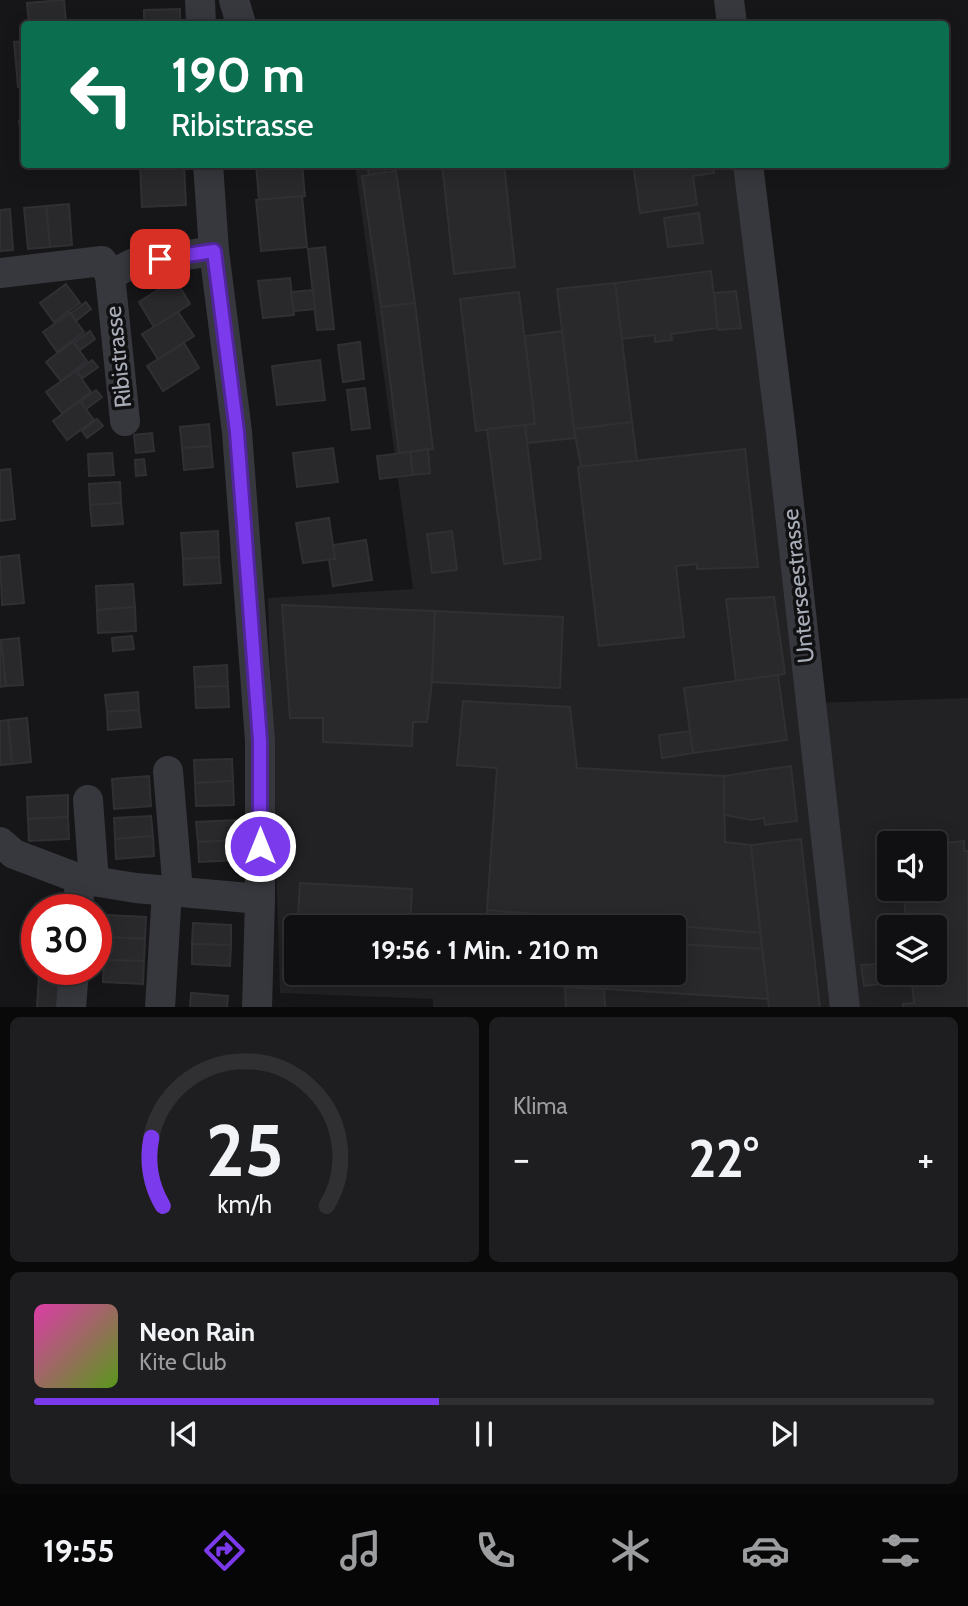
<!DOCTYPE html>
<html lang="de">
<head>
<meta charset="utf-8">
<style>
	:root { --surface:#101012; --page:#1e1e20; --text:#f1f3f6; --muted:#9c9d9f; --line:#303032; --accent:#7c3aed }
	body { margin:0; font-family:Cabin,sans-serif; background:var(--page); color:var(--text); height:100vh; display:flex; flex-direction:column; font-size:26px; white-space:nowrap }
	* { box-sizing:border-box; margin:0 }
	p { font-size:23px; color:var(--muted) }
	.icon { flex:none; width:38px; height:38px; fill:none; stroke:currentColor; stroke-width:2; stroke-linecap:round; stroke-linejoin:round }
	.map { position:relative; height:1007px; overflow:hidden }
	.sheet { display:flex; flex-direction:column; gap:10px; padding:10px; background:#09090a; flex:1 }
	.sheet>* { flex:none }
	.top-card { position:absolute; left:21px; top:21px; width:928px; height:147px; border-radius:7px; box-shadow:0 4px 18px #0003,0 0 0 2px var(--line); background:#0b6e4f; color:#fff; overflow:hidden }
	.tools { position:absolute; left:877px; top:831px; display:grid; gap:14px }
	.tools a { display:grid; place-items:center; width:70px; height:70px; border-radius:7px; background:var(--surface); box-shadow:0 4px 18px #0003,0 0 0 2px var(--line); font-size:35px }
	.speed { position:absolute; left:21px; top:894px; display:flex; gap:14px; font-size:35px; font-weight:700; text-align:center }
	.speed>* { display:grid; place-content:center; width:91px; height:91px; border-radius:50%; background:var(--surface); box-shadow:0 4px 18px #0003,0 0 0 2px var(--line); line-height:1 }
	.speed .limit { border:10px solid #d22; background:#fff; color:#111 }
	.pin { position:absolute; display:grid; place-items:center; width:60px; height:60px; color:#fff; margin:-30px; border-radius:14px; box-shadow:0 4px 10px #0006 }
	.me { position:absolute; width:77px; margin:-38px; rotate:0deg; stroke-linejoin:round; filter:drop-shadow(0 0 5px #0008) }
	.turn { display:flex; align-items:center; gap:24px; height:147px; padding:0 35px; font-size:32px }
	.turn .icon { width:91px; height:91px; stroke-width:2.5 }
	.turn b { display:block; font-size:49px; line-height:60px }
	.big { font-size:52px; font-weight:700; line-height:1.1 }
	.sheet .widget { flex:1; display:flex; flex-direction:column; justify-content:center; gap:10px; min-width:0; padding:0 24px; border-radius:10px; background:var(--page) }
	.sheet .dial { align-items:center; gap:0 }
	.dial svg { height:182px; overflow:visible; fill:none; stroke:var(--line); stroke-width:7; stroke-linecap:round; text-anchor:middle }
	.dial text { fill:var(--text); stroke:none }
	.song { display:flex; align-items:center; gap:21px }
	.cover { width:84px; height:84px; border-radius:10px; background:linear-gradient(135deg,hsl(320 70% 55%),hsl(90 70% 35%)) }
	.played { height:7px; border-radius:4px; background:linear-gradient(90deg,var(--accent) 45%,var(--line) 45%) }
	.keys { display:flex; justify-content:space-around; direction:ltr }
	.heat { display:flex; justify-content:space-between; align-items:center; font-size:38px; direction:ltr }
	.sheet .tiles { flex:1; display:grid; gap:10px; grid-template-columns:1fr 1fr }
	.widget:last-child { grid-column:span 2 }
	.trip { position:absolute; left:284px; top:915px; width:402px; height:70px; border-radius:7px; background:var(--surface); box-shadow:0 4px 18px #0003,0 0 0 2px var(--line); font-weight:700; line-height:70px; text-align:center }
	.dock { display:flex; height:112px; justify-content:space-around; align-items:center; background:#060607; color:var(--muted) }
	.dock .icon { width:49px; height:49px }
	.dock .current { color:var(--accent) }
	.dock b { font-size:32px; color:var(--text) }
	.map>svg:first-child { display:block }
	.built { fill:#222225; fill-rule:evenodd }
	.building { fill:#29292c; stroke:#303034; stroke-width:2 }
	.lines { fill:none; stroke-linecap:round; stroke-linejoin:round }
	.minor { stroke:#37383d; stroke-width:30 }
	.route-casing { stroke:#51269a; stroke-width:18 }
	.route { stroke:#7c3aed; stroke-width:12 }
	.labels { text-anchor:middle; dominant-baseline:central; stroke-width:7; stroke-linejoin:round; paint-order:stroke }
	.street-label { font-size:23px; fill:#a8adb8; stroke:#111113 }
</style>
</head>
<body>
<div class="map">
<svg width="968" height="1008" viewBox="0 0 968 1008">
	<rect width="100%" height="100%" fill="#161618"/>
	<path class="built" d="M355 165H748L811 703 968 698V1007L433 1008V999L280 993 268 598 413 589ZM889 844H934V889H889ZM296 928H674V973H296ZM889 928H934V973H889Z"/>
	<g class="building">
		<path d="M64 0 66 23 29 24 27 3Z"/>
		<path d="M180 9V24H144V10Z"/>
		<path d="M24 41V63L16 64 14 42Z"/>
		<path d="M24 63V86L18 87 16 64Z"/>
		<path d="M19 121H24V162Z"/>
		<path d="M140 164H184L186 205 142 207Z"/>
		<path d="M256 164H302L305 196 259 200Z"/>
		<path d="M367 164H384L385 173 369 175Z"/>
		<path d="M442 164H504L515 267 454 274Z"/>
		<path d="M633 164H713L714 173 693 176 697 205 640 213Z"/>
		<path d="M396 171 415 303 381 307 362 176Z"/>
		<path d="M302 196 307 247 261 251 256 200Z"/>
		<path d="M69 204 72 245 50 247 46 206Z"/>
		<path d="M46 206 50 247 28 249 24 208Z"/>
		<path d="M10 209 13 250 0 251V210Z"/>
		<path d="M699 213 703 243 668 247 664 218Z"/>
		<path d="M325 247 334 329 317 330 308 249Z"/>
		<path d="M711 271 718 328 671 334 672 340 655 342V335L621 339 615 283Z"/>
		<path d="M290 278 294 315 263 318 258 281Z"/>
		<path d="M175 279 190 304 154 327 139 302Z"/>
		<path d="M615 283 632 422 574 429 557 289Z"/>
		<path d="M66 284 80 303 54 322 40 303Z"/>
		<path d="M313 290 315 309 294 311 291 292Z"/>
		<path d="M736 291 741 328 718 330 714 293Z"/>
		<path d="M519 292 535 424 476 431 460 299Z"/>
		<path d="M86 302 91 309 76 321 71 313Z"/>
		<path d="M415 303 433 449 399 453 381 307Z"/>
		<path d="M178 312 194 336 158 359 142 334Z"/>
		<path d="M70 313 84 332 57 352 43 332Z"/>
		<path d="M90 331 95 339 80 350 74 342Z"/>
		<path d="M562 331 575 438 527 443 525 425 535 424 525 336Z"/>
		<path d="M73 342 87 361 61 381 46 362Z"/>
		<path d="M360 342 364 379 343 382 338 345Z"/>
		<path d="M184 343 199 368 163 391 147 366Z"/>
		<path d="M92 360 98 367 83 378 77 371Z"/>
		<path d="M320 360 325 400 277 405 272 366Z"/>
		<path d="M76 371 91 392 62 413 46 392Z"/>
		<path d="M365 388 370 428 352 430 347 390Z"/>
		<path d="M96 390 102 397 86 409 81 401Z"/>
		<path d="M80 401 94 420 67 440 53 421Z"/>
		<path d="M97 419 103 426 87 438 82 431Z"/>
		<path d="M632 422 637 461 581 467 574 429Z"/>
		<path d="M209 424 211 446 182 448 180 427Z"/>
		<path d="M525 425 541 559 504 564 487 429Z"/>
		<path d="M152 433 154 451 136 453 134 435Z"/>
		<path d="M211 446 213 467 184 470 182 448Z"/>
		<path d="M333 448 338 482 297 487 293 453Z"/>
		<path d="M428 449 430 473 413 475 410 452Z"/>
		<path d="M745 449 758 567 697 569V564L676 566 684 637 599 646 578 467Z"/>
		<path d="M410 452 413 475 380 479 377 456Z"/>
		<path d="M112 453 114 475 89 476 88 454Z"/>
		<path d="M144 459 146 475 136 476 135 460Z"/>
		<path d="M10 469 15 519 0 521V470Z"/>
		<path d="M120 482 121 503 90 505 89 484Z"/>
		<path d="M121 503 123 524 92 526 90 505Z"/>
		<path d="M329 518 335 559 303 563 296 523Z"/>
		<path d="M218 531 219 557 183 559 181 533Z"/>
		<path d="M452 531 457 570 432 573 427 534Z"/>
		<path d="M366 540 372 580 333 586 329 560 335 559 333 545Z"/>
		<path d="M19 555 24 603 2 605 0 557Z"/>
		<path d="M219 557 221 583 184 585 183 559Z"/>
		<path d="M133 584 135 607 97 610 96 586Z"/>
		<path d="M774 597 785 674 736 681 726 599Z"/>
		<path d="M282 605 435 611 432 682 427 722H413L412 746 323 742V718H290Z"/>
		<path d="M135 607 136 631 98 633 97 610Z"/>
		<path d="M435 611 563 617 560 688 432 682Z"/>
		<path d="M132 636 134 649 113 651 112 638Z"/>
		<path d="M19 638 23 685 6 686 1 640Z"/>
		<path d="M0 640H1L6 686 0 687Z"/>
		<path d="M227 665 228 686 195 687 194 667Z"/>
		<path d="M778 675 787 740 693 753 684 688Z"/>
		<path d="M228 686 229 707 196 708 195 687Z"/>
		<path d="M138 692 139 710 107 712 105 695Z"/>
		<path d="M463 701 570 707 577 768 724 776 725 842 751 845 760 933 487 910 497 768 457 765Z"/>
		<path d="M139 710 141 727 108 730 107 712Z"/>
		<path d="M27 718 31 762 12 764 8 720Z"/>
		<path d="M8 720 12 764 0 765V721Z"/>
		<path d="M690 731 693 753 662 758 659 735Z"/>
		<path d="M232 759 233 781 195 783 194 760Z"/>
		<path d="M791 766 797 821 765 825 764 818 751 820 724 815V776Z"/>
		<path d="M149 776 151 806 114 809 112 779Z"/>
		<path d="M233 781 234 805 196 806 195 783Z"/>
		<path d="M68 795V817L28 819 27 797Z"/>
		<path d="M151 816 153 836 115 839 114 818Z"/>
		<path d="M68 817 69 839 29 841 28 819Z"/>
		<path d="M237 820 238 840 198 842 196 822Z"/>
		<path d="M153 836 154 856 116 859 115 839Z"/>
		<path d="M801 839 820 1008H769L751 845Z"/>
		<path d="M238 840 239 860 199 862 198 842Z"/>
		<path d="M964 841V851H968V1008H903V1004L914 1003 911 973H934V928H907L903 889H934V844H931Z"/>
		<path d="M300 883 412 889 410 928H375L376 920 298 916Z"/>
		<path d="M487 910 760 933 762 949 674 944V928H486Z"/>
		<path d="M106 915 146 917 145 939 105 937Z"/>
		<path d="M193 923 231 925V945L192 944Z"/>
		<path d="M105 937 145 939 144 961 104 960Z"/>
		<path d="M192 944 231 945 230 966 192 964Z"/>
		<path d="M674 944 762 949 768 999 427 978V973H674Z"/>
		<path d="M104 960 144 961 143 984 103 982Z"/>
		<path d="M878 964 880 984 864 986 861 965Z"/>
		<path d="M39 974 65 975 63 1008H37Z"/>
		<path d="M565 987 604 989 605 1008H566Z"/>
		<path d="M191 993 228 996 227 1008H190Z"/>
	</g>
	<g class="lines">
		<g class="minor">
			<path d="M200 0 201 24"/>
			<path d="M234 0 241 24"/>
			<path d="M729 0 732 24"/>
			<path d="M208 164 214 251 237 432 260 741V899L257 1008"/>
			<path d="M748 164 781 433 845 1008"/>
			<path d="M0 273 102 261 110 275"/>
			<path d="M125 421 110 275 134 263 214 251"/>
			<path d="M168 771 178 892"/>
			<path d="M88 800 94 881"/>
			<path d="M0 842 14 854 80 879 136 888 260 899"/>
			<path d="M78 910 80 879"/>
			<path d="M71 1008 74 970"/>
			<path d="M160 1008 167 891"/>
		</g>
	</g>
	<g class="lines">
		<g class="route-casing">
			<path id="route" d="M160 259 214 251 237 432 260 741V846"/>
		</g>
		<use href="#route" class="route"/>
	</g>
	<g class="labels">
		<g class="street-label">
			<text transform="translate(118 357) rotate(-96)">Ribistrasse</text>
			<text transform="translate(798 586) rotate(-96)">Unterseestrasse</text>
		</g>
	</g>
</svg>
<div class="tools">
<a><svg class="icon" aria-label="sound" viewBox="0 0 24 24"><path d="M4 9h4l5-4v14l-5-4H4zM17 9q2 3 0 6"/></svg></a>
<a><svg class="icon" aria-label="layers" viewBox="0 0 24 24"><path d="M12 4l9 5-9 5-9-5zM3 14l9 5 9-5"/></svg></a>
</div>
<div class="speed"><div class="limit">30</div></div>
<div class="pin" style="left:160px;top:259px;background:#d93025"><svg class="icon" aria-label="arrive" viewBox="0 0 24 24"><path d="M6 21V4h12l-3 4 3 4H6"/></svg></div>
<svg class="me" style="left:260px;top:846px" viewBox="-20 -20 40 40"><circle r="17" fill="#7c3aed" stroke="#fff" stroke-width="3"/><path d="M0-11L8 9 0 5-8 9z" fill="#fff"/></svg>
<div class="trip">19:56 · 1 Min. · 210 m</div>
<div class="top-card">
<div class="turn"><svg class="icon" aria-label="left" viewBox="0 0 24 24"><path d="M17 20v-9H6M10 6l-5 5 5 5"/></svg><div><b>190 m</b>Ribistrasse</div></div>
</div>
</div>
<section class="sheet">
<div class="tiles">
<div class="widget dial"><svg viewBox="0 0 100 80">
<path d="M14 69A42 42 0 1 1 86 69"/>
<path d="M14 69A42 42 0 0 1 9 39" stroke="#7c3aed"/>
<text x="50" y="56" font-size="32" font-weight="700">25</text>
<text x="50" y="72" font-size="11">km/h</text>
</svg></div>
<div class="widget"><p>Klima</p>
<div class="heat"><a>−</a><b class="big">22°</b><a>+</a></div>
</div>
<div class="widget">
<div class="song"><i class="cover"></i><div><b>Neon Rain</b><p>Kite Club</p></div></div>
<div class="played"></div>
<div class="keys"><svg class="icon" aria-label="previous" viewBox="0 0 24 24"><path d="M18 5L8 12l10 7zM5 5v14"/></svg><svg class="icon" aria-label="pause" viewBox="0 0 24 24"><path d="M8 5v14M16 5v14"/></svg><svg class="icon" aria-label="next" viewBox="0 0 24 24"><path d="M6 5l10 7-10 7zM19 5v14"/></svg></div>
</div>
</div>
</section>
<nav class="dock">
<b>19:55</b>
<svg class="icon current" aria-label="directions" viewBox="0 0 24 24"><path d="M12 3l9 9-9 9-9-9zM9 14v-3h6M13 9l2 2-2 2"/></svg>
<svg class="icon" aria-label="music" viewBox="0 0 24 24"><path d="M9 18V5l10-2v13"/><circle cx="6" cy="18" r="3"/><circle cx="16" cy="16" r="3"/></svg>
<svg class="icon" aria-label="phone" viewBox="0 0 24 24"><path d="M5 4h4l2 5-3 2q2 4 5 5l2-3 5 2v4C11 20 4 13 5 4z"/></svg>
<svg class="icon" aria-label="climate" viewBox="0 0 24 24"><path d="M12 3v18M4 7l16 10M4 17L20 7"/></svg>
<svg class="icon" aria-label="car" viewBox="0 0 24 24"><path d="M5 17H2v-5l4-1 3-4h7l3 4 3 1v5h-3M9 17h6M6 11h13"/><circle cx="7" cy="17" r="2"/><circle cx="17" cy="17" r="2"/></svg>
<svg class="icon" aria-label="filters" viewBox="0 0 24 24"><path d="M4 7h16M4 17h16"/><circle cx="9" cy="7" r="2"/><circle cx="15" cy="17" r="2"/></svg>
</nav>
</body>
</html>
